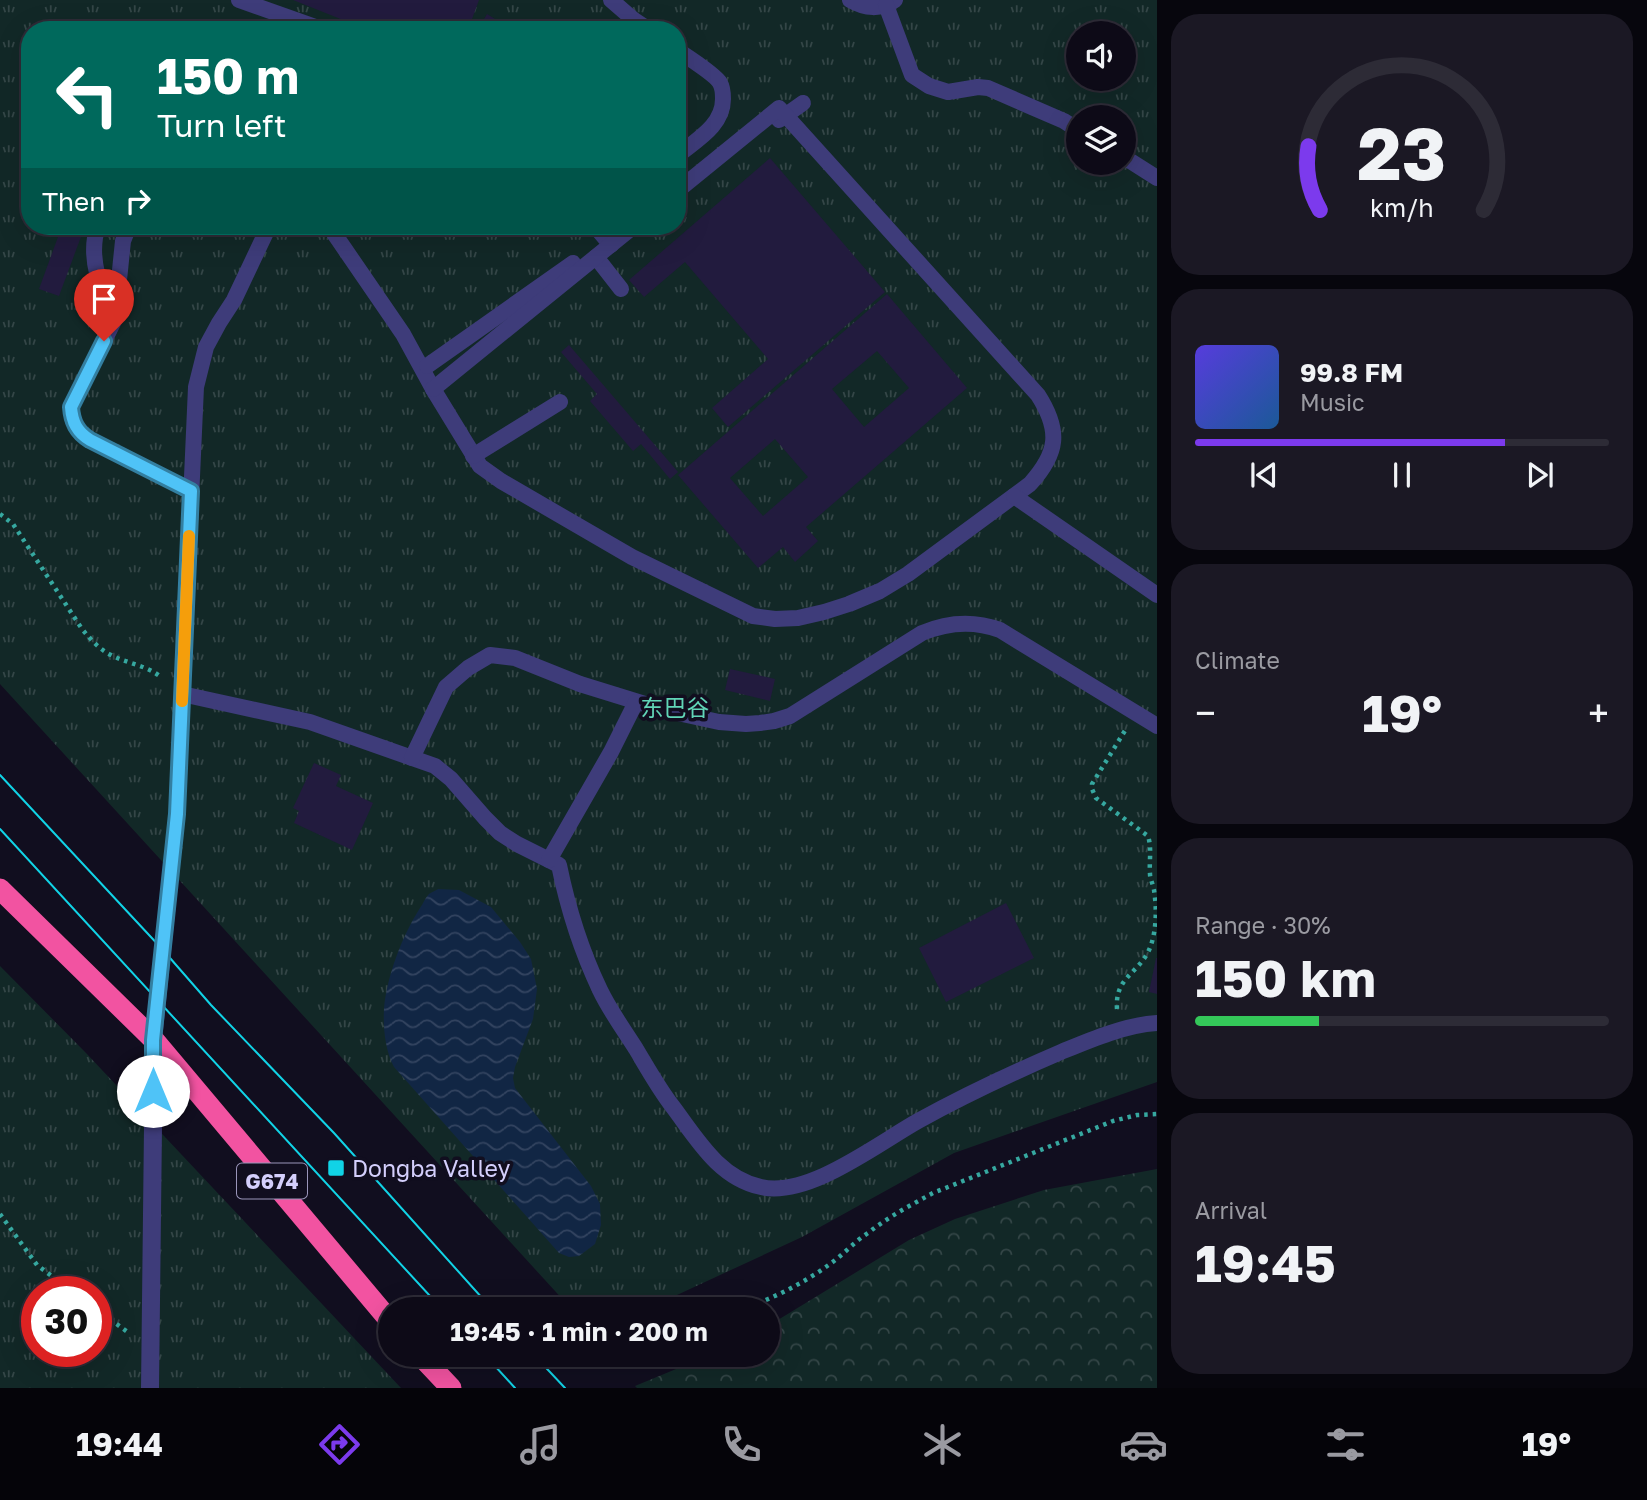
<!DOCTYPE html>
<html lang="en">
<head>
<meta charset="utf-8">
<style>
	:root { --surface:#0d0a17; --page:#1b1824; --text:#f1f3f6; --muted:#9a9aa1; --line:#2d2b36; --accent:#7c3aed }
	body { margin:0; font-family:"Golos Text","Noto Sans SC",sans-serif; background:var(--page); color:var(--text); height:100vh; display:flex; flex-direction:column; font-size:26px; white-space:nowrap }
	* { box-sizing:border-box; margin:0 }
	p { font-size:23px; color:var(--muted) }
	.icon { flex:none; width:38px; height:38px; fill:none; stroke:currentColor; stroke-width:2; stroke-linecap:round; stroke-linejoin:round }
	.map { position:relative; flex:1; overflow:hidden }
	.sheet { display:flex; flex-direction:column; gap:14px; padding:14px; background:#07060d; width:490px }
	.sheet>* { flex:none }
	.top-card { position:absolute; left:21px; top:21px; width:665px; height:214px; border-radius:28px; box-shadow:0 7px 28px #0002,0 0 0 2px var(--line); background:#00695c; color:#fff; overflow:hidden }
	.buttons { position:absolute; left:1066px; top:21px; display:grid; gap:14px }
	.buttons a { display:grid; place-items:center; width:70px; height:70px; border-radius:50%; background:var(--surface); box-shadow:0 7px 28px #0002,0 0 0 2px var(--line); font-size:35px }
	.speed { position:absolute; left:21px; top:1276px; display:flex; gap:14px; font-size:35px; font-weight:700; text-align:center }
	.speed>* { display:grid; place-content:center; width:91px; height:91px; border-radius:50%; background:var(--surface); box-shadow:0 7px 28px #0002,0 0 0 2px var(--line); line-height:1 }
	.speed .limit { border:10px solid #d22; background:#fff; color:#111 }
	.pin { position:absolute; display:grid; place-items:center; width:60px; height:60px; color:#fff; margin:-72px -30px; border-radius:50% 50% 50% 0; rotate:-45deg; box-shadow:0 0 7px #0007 }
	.pin .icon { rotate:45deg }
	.me { position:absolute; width:77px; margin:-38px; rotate:0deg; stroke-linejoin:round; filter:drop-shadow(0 0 5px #0008) }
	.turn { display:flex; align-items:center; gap:24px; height:147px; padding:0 21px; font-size:32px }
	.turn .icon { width:91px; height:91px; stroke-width:2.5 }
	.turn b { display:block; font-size:49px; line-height:60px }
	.then { display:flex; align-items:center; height:66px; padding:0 21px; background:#0003; gap:14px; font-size:26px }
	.big { font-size:52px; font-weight:700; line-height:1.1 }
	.sheet .widget { flex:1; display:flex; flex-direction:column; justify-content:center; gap:10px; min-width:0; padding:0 24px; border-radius:28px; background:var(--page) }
	.sheet .dial { align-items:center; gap:0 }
	.dial svg { height:182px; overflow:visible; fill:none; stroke:var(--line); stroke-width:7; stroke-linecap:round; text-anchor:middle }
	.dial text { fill:var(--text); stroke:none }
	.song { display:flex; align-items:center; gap:21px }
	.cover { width:84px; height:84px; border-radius:10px; background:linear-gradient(135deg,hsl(250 70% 55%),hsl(210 70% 35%)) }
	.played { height:7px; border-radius:4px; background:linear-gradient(90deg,var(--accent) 75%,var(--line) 75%) }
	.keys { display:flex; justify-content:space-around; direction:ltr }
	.heat { display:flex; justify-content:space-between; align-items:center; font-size:38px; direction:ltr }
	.charge { height:10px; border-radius:5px; background:linear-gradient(90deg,#34c759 30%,var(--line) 0) }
	.trip { position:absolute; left:378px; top:1297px; width:402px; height:70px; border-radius:35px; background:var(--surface); box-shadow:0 7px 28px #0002,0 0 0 2px var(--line); font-weight:700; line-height:70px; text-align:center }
	.tabs { display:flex; height:112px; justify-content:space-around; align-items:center; background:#050409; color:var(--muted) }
	.tabs .icon { width:49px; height:49px }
	.tabs .active { color:var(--accent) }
	.tabs b { font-size:32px; color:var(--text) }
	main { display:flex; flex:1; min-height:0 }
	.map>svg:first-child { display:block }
	.grass { fill:url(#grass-tufts); fill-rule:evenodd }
	.forest { fill:url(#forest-crowns) }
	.water { fill:url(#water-waves) }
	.building { fill:#221b3e; fill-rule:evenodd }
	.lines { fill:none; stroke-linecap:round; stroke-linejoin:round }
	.path { stroke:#36a8a0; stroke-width:4.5; stroke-dasharray:3.5 5; stroke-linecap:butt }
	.lane { stroke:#3e3c7a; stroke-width:16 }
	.street { stroke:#3e3c7a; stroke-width:18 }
	.highway { stroke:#f253a1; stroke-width:21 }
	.tram { stroke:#11d3e6; stroke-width:2 }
	.route-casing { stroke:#337fa1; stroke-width:18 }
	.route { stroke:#4fc3f7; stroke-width:12 }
	.slow { stroke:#f59e0b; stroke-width:12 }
	.poi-dot { fill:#11d3e6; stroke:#110e1f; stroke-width:2.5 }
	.labels { text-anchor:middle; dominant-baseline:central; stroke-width:7; stroke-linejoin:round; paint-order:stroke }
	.shield { fill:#110e1f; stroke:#9a95ba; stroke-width:2 }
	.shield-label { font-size:21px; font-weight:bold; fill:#d4cffc }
	.park-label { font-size:23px; fill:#61d5b7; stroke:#110e1f }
	.poi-label { font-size:23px; fill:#d4cffc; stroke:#110e1f; text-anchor:start }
</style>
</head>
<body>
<main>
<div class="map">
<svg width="1157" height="1388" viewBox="0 0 1157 1388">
	<defs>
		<pattern id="grass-tufts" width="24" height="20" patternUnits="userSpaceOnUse" patternTransform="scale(1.75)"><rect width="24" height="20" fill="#122827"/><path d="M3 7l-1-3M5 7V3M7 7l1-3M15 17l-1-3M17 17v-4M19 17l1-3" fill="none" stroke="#344647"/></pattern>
		<pattern id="forest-crowns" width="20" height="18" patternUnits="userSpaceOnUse" patternTransform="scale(1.75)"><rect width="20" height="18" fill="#122827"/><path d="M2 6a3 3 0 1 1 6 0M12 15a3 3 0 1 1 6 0" fill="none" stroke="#344647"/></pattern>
		<pattern id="water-waves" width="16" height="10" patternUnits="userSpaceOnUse" patternTransform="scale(1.75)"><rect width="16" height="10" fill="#112644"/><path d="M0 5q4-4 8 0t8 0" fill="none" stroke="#334460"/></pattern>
	</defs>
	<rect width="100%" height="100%" fill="#110e1f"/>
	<g class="grass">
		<path d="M0 0H1157V1082L954 1153 802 1237 677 1295 566 1303 0 684ZM30 30H677V226H30ZM1078 33H1124V79H1078ZM1078 117H1124V163H1078Z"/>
		<path d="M0 966 86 1053 401 1388H0ZM37 1292H96V1351H37Z"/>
	</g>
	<path class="forest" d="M1157 1169V1388H637L635 1386 710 1355 768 1354V1326L909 1240 955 1219 1044 1190Z"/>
	<path class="water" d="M438 889 459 890 491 907 520 942 531 959 537 989 533 1019 515 1067 513 1078 515 1088 591 1186 600 1204 601 1225 595 1244 579 1256 569 1257 559 1253 394 1067C385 1050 383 1028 384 1009 387 976 402 936 420 908 423 904 425 898 429 894 430 893 437 890 438 889Z"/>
	<g class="building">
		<path d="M293 0H479L468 30H368Z"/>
		<path d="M487 14 513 30H478Z"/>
		<path d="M770 158 885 292 728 427 712 408 768 359 685 262 644 297 629 280Z"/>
		<path d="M62 226H85L59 296 39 289Z"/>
		<path d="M887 294 967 388 806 527 818 541 795 562 783 547 758 568 678 475ZM877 351 909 388 864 427 832 389ZM775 439 808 477 763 516 730 478Z"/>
		<path d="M569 345 678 472 670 479 641 444 633 451 590 401 597 394 561 352Z"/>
		<path d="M730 669 775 679 770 701 725 690Z"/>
		<path d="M314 763 341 775 336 786 373 803 352 850 294 823 299 811 293 808Z"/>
		<path d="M1006 903 1034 958 946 1002 919 948Z"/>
		<path d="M1156 958H1157V994L1149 992Z"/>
	</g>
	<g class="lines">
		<g class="path">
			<path d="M0 514 13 524 82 629C91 640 99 649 111 655 128 664 147 665 162 678"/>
			<path d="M1117 1009C1115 979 1134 976 1147 954 1157 936 1157 909 1154 890 1153 884 1150 879 1150 874 1149 860 1152 849 1148 836L1096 798 1092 789V784L1126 729"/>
			<path d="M0 1214 37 1265 73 1292"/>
			<path d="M96 1309 129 1333"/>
			<path d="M742 1309C772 1299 804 1283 830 1264 843 1255 854 1242 868 1233 888 1217 911 1205 933 1193L1113 1121 1137 1115 1157 1114"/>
			<path d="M596 1359 611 1354"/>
		</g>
		<g class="lane">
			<path d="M239 0 324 30"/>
			<path d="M611 0 634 20 649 30"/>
			<path d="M850 0C865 9 881 10 895 0"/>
			<path d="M886 5 912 75 929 86 948 92 978 87 988 88 1064 121 1078 130"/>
			<path d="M677 50C686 56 716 75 720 83 723 88 723 94 723 99 723 126 696 140 677 156"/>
			<path d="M779 120 803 103"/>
			<path d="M1124 157 1157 178"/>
			<path d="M98 226C87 257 101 291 115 319"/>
			<path d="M129 226 123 241 115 319 71 407C72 422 77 432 90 440L191 491"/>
			<path d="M329 226 403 334 433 389 480 466 501 481 632 557 753 616 775 619 798 618 824 612 849 604 880 591 908 574 1030 484C1058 453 1061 431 1038 395L779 108 677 191"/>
			<path d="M595 226 611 245"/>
			<path d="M596 257 621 289"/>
			<path d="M427 366 573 263"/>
			<path d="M433 389 634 226"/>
			<path d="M473 456 560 402"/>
			<path d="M1014 496 1157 595"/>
			<path d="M182 694 310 722 435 766 451 779 485 818 500 833 517 844 559 865C568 909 581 950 600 990 610 1011 624 1030 636 1049 648 1069 659 1089 673 1107 697 1139 719 1178 761 1187 808 1198 877 1144 918 1121 965 1095 1012 1073 1061 1052 1090 1040 1125 1025 1157 1023"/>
			<path d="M412 758 446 687 468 668 490 655 515 658 580 684 664 710 719 722 746 724 760 723 774 721 790 716 922 633C948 622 973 620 1000 630L1157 726"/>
			<path d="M549 860 611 752 636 702"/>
			<path d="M154 1040 177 814 196 387 206 347 219 323 234 300 269 226"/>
		</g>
		<path class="street" d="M150 1388 154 1040"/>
		<g class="highway">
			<path d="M0 889 154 1040 390 1321"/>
			<path d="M419 1354 451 1388"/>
		</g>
		<g class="tram">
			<path d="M0 775 163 950 211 1005 334 1133 492 1309"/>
			<path d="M0 829 442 1309"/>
			<path d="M484 1354 515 1388"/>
			<path d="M533 1354 565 1388"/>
		</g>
	</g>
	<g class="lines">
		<g class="route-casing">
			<path id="route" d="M104 341 71 407C72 422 77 432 90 440L191 491 177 814 153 1040V1091"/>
		</g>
		<use href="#route" class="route"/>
		<path class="slow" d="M182 701 189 536"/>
	</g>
	<rect class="poi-dot" x="327" y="1159" width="18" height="18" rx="3.5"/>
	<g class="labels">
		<rect class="shield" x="237" y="1163.5" width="70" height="35" rx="5"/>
		<g class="shield-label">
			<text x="272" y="1181">G674</text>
		</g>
		<g class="park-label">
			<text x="675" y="707">东巴谷</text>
		</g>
		<g class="poi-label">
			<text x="352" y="1168">Dongba Valley</text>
		</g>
	</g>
</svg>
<div class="buttons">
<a><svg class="icon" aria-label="sound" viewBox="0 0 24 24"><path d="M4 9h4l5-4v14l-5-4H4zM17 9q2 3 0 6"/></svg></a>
<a><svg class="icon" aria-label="layers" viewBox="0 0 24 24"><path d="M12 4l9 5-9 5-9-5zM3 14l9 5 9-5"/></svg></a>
</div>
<div class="speed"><div class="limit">30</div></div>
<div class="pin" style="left:104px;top:341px;background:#d93025"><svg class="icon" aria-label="arrive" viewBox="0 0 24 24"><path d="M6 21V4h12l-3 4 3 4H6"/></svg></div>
<svg class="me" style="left:153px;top:1091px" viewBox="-20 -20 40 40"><circle r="19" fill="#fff"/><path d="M0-13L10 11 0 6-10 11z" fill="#4fc3f7"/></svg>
<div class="trip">19:45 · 1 min · 200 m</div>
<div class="top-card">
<div class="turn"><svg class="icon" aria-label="left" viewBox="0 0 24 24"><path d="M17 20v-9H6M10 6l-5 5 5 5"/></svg><div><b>150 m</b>Turn left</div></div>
<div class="then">Then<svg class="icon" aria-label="right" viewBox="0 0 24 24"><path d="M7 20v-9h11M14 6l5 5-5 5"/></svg></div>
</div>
</div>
<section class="sheet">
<div class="widget dial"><svg viewBox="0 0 100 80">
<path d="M14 69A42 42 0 1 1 86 69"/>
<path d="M14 69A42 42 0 0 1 9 41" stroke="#7c3aed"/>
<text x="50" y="56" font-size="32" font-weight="700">23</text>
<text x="50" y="72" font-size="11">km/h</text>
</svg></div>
<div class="widget">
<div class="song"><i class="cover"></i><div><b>99.8 FM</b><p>Music</p></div></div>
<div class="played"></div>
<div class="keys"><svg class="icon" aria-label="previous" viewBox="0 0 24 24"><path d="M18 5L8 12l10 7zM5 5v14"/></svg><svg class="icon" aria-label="pause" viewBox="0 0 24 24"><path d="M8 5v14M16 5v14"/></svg><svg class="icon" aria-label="next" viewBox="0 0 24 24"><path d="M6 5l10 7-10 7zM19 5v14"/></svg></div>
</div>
<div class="widget"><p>Climate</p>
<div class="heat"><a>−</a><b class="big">19°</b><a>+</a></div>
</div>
<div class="widget"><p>Range · 30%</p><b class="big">150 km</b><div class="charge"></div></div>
<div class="widget"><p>Arrival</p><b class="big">19:45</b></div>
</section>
</main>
<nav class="tabs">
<b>19:44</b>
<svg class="icon active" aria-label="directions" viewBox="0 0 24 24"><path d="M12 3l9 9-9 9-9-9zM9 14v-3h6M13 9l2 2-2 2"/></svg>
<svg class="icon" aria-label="music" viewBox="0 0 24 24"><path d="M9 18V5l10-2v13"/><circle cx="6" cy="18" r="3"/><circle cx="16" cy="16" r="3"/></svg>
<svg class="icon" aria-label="phone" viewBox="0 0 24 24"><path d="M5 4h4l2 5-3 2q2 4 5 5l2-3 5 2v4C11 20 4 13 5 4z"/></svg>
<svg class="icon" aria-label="climate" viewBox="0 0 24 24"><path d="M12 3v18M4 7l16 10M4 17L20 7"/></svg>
<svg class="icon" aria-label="car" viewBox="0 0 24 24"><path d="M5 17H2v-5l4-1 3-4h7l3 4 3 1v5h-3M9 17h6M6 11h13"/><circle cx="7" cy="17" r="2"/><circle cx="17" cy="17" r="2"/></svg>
<svg class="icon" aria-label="filters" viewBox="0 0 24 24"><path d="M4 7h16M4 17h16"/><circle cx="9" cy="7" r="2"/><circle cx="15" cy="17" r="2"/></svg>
<b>19°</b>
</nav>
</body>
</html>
